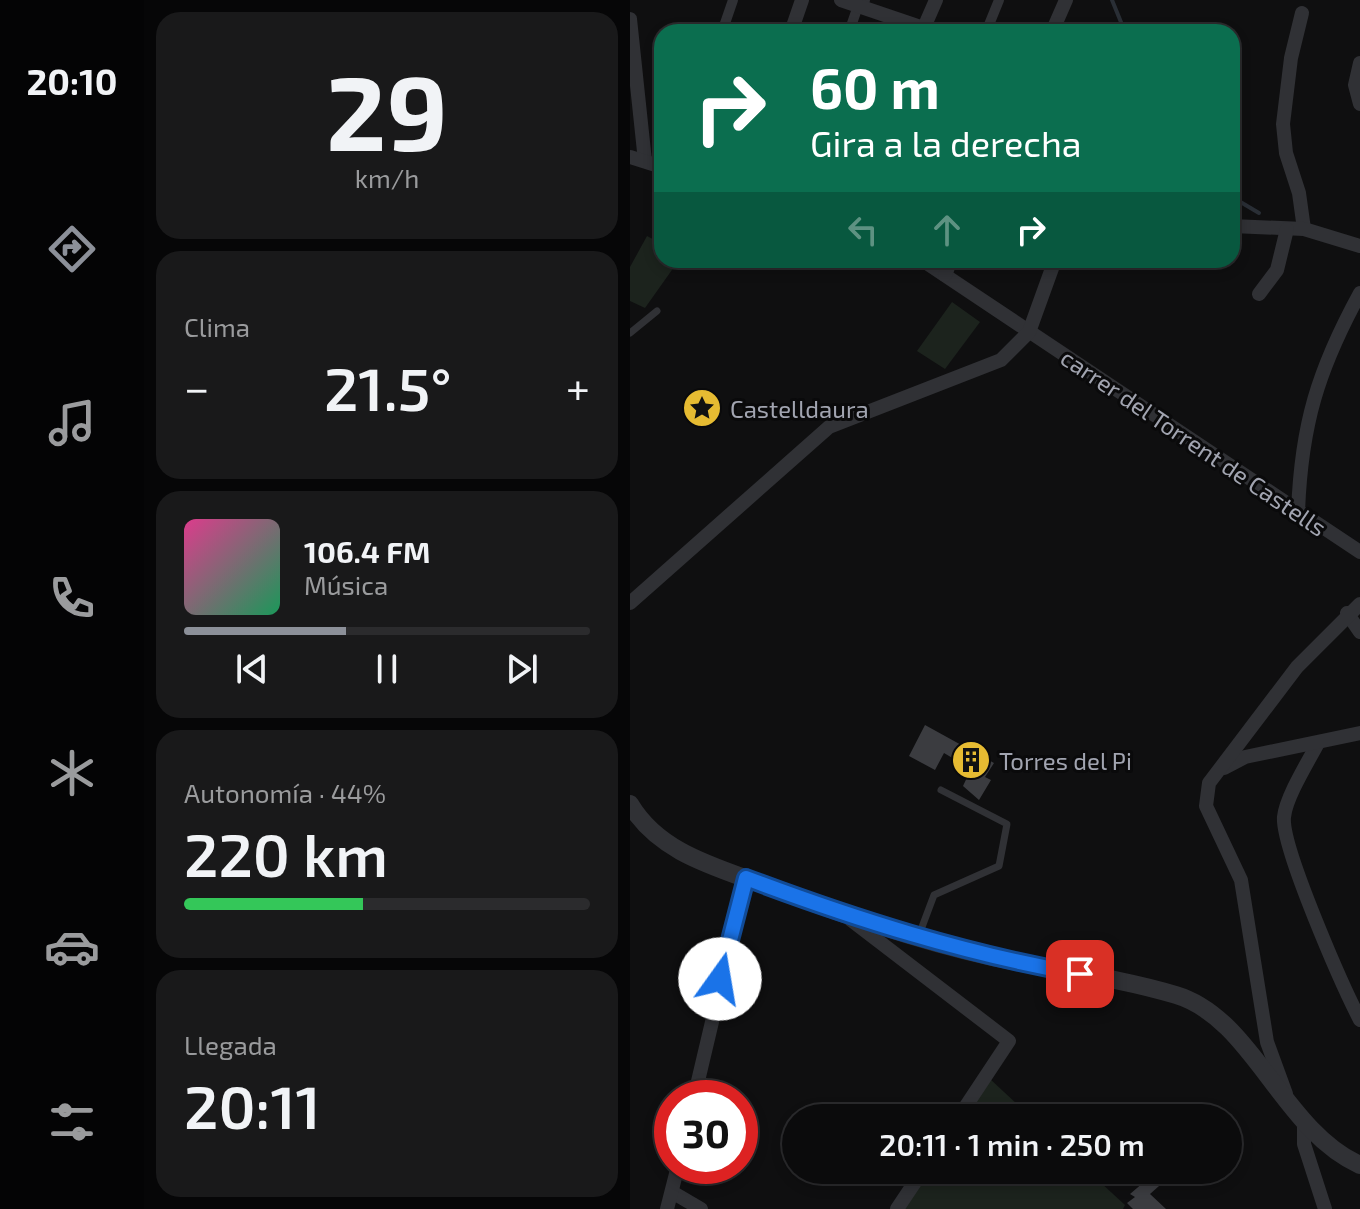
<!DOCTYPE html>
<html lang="es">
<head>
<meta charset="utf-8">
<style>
	:root { --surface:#0b0b0c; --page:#19191a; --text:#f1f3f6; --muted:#9a9b9d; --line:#2b2b2d; --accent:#8c9099 }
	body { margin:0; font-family:"Exo 2",sans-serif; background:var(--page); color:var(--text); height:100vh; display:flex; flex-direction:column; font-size:30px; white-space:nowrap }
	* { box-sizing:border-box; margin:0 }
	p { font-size:26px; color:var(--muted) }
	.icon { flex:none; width:44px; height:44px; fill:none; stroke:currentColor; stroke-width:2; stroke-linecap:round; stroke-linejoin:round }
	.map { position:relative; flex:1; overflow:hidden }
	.sheet { display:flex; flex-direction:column; gap:12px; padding:12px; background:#060607; width:486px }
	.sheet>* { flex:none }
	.banner { position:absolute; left:24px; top:24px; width:586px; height:244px; border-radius:24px; box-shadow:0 4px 12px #0003,0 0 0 2px var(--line); background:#0b6e4f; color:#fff; overflow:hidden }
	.speed { position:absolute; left:24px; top:1080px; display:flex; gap:16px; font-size:40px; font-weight:700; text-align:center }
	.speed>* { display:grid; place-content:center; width:104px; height:104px; border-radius:50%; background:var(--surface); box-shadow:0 4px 12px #0003,0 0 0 2px var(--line); line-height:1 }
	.speed .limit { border:12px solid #d22; background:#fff; color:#111 }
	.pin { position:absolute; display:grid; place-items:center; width:68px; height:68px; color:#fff; margin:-34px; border-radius:16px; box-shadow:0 4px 12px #0006 }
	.me { position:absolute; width:88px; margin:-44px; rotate:13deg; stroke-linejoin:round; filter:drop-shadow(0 0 6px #0008) }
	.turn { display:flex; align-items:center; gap:28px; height:168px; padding:0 24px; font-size:36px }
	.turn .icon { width:104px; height:104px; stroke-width:2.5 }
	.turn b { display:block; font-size:56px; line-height:68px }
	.lanes { display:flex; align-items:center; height:76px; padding:0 24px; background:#0003; justify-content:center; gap:40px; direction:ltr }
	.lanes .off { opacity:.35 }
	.big { font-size:60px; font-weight:600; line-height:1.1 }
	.sheet .widget { flex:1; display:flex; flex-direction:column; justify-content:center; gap:12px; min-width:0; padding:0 28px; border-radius:24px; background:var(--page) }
	.sheet .dial { align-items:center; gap:0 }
	.dial b { font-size:104px; line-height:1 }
	.song { display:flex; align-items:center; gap:24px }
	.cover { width:96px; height:96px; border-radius:12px; background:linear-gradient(135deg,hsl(330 70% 55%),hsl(150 70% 35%)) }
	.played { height:8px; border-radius:4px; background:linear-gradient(90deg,var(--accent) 40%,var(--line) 40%) }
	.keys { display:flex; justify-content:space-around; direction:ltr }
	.heat { display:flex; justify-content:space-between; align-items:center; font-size:44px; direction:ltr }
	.charge { height:12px; border-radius:6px; background:linear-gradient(90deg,#34c759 44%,var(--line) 0) }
	.trip { position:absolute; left:152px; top:1104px; width:460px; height:80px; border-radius:40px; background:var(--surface); box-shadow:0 4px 12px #0003,0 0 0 2px var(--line); font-weight:600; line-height:80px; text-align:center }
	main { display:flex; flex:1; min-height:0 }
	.tab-bar { display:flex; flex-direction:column; width:144px; justify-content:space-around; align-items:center; background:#040405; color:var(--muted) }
	.tab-bar .icon { width:56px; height:56px }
	.tab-bar .selected { color:var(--accent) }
	.tab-bar b { font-size:36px; color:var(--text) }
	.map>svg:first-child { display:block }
	.green { fill:#1c231d }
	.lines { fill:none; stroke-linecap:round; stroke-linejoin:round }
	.stream { stroke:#292e35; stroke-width:4 }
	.building { fill:#3b3c40 }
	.service { stroke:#303135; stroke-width:7 }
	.pedestrian { stroke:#303135; stroke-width:10 }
	.minor { stroke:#303135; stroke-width:14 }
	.tertiary { stroke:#303135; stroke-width:18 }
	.route-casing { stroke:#114b97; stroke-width:20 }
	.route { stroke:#1a73e8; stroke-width:14 }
	.labels { text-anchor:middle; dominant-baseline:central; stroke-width:6; stroke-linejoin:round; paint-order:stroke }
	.poi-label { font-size:24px; fill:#a1a4b0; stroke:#0a0a0b; text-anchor:start }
	.street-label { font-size:24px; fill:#a1a4b0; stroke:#0a0a0b }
</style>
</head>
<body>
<main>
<nav class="tab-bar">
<b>20:10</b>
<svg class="icon selected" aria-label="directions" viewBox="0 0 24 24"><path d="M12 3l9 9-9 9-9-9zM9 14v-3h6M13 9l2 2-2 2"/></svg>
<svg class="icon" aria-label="music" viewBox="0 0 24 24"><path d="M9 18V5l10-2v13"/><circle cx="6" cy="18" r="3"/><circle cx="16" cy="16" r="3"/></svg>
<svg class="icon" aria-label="phone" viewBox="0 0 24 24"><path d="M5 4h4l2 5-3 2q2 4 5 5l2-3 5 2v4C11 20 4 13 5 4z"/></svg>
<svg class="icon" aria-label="climate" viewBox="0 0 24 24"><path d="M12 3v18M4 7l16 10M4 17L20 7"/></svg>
<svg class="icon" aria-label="car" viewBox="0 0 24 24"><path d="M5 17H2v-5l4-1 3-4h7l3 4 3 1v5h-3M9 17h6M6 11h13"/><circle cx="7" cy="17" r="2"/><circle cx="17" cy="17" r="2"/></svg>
<svg class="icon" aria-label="filters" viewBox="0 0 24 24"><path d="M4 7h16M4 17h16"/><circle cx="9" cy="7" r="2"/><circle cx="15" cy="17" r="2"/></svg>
</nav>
<section class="sheet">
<div class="widget dial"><b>29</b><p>km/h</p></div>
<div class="widget"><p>Clima</p>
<div class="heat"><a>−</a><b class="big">21.5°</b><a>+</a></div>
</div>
<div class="widget">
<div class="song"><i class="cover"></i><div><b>106.4 FM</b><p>Música</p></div></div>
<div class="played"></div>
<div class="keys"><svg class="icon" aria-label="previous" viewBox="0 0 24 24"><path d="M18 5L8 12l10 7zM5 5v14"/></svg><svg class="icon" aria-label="pause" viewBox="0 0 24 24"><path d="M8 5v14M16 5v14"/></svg><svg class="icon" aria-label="next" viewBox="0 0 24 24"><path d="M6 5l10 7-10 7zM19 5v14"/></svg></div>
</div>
<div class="widget"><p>Autonomía · 44%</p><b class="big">220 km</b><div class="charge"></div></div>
<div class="widget"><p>Llegada</p><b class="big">20:11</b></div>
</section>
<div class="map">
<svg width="730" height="1209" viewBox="0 0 730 1209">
	<rect width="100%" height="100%" fill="#0f0f10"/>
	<g class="green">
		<path d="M17 236 32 244V260H49L15 308 0 301V267Z"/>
		<path d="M322 302 350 322 315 369 287 351Z"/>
		<path d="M359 1078 402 1118H332Z"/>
		<path d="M298 1170H457L495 1205 493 1209H271Z"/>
	</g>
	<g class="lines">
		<g class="stream">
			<path d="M482 0 495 32"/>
			<path d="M602 197 629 213"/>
		</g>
	</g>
	<g class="building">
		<path d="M295 725 364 763 355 777 361 780 349 800 333 786 341 769 314 753 305 770 279 756Z"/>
		<path d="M528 1170H547L520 1194 536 1209H503L497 1203 505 1197 500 1194Z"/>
	</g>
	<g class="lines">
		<g class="service">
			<path d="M0 333 27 311"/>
			<path d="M289 935 304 895 369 866 377 824 311 790"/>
		</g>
		<g class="pedestrian">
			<path d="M92 32 103 0"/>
			<path d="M219 32 228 6 235 0"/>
			<path d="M356 32 369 0"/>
		</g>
		<g class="minor">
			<path d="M211 0 305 32"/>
			<path d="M672 13 661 58 653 124 656 153 669 193 674 229"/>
			<path d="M0 19 15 161"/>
			<path d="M161 32 172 0"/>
			<path d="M292 32 306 0"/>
			<path d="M422 32 436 0"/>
			<path d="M730 63 725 85 730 104"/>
			<path d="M0 157 32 167"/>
			<path d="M602 226 674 229 730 246"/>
			<path d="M292 260 730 552"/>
			<path d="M315 275 321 260"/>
			<path d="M629 294 647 270 657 229"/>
			<path d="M668 513C671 425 688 370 730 293"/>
			<path d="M0 603 199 427 371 360 399 332 425 260"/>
			<path d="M717 613 730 632"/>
			<path d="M688 743C678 762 656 797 654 817 651 847 713 987 730 1020"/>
			<path d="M594 768 615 757 730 733"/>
			<path d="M221 920 379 1041 328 1118"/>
			<path d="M656 1094 637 1042 611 880 576 806 579 783 667 667 730 604"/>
			<path d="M64 1098 116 878"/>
			<path d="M674 1122V1144L695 1209"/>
			<path d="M42 1192 71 1209"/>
			<path d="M37 1209 48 1166"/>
			<path d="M267 1209 293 1170"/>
		</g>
		<path class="tertiary" d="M0 804C29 853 86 867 137 886 210 913 285 940 362 957 423 970 486 977 546 995 623 1018 652 1130 730 1165"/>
	</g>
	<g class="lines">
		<g class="route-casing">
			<path id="route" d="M90 979 116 878C225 919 335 954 450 974"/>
		</g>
		<use href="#route" class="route"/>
	</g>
	<defs>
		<g id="sight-disc" transform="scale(2)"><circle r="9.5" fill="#e6bb32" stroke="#0a0a0b"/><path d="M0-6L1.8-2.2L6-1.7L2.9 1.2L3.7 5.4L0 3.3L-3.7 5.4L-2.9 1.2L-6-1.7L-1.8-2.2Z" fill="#111"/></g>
		<g id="building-disc" transform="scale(2)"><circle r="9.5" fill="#e6bb32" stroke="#0a0a0b"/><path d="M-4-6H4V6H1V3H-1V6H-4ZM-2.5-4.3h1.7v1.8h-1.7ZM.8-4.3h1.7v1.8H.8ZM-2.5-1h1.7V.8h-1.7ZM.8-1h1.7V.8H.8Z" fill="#111"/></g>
	</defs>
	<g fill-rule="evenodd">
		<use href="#sight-disc" x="72" y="408"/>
		<use href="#building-disc" x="341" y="760"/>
	</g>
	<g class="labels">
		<g class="poi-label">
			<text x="100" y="408">Castelldaura</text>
			<text x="369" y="760">Torres del Pi</text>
		</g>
		<g class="street-label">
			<text transform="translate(564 442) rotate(34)">carrer del Torrent de Castells</text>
		</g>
	</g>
</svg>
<div class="speed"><div class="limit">30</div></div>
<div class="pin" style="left:450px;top:974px;background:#d93025"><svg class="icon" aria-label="arrive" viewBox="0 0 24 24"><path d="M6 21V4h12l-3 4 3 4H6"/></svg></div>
<svg class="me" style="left:90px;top:979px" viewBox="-20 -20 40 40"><circle r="19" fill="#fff"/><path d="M0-13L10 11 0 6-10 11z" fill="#1a73e8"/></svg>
<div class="trip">20:11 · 1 min · 250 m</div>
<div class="banner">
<div class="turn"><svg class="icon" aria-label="right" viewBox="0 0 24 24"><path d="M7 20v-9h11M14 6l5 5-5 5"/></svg><div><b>60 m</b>Gira a la derecha</div></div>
<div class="lanes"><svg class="icon off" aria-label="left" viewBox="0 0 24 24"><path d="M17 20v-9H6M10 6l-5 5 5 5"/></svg><svg class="icon off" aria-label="ahead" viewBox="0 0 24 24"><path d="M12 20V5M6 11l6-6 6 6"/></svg><svg class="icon" aria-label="right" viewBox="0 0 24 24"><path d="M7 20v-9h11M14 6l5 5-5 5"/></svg></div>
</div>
</div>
</main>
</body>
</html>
